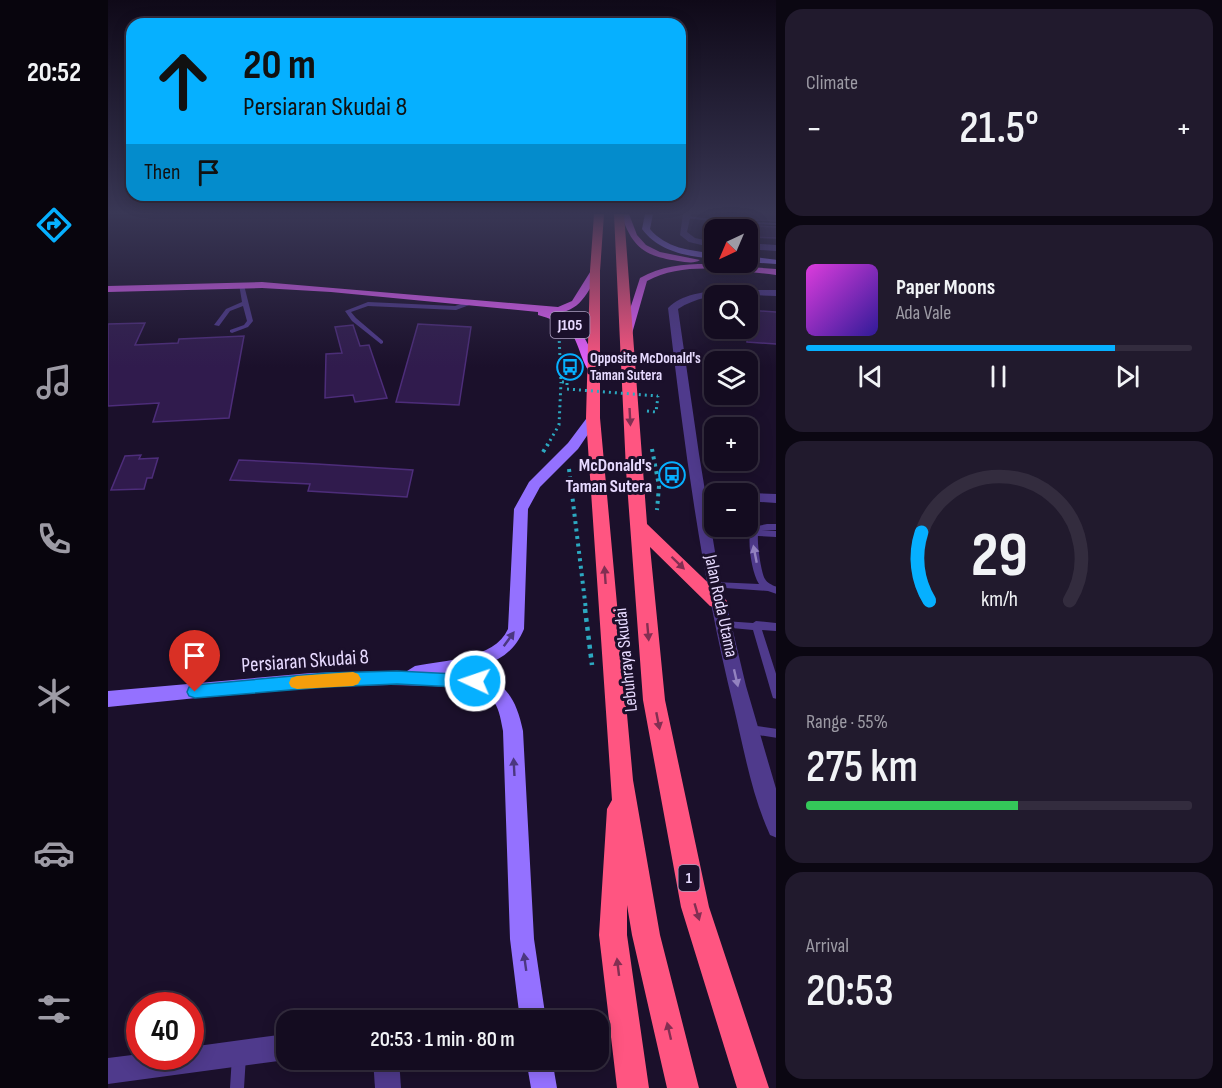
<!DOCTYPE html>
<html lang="en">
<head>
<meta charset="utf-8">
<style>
	:root { --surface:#140c20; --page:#211a2d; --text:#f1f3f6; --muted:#9d9ba5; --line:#332c3e; --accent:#06b0ff }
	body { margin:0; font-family:"Sofia Sans Condensed",sans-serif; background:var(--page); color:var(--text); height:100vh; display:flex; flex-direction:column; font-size:22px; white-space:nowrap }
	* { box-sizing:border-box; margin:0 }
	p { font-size:20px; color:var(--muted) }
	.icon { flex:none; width:33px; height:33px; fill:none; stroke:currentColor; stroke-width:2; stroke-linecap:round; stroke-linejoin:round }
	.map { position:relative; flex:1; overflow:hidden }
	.details { display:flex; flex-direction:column; gap:9px; padding:9px; background:#0b0712; width:446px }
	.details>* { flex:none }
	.banner { position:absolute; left:18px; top:18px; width:560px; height:183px; border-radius:18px; box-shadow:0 3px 15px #0003,0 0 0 2px var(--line); background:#06b0ff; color:#111; overflow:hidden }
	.needle { width:39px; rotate:224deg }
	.buttons { position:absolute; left:596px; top:219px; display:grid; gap:12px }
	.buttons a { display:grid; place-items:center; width:54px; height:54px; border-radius:12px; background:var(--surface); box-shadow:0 3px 15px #0003,0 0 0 2px var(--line); font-size:30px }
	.speed { position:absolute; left:18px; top:992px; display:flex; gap:12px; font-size:30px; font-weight:700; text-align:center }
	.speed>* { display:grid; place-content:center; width:78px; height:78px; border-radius:50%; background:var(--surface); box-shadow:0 3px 15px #0003,0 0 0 2px var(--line); line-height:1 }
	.speed .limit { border:9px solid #d22; background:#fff; color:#111 }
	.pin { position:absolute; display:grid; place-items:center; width:51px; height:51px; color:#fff; margin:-62px -26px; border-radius:50% 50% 50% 0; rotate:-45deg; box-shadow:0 0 6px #0007 }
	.pin .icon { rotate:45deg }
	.me { position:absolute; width:66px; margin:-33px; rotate:273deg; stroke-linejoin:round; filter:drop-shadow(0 0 4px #0008) }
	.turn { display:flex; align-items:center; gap:21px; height:126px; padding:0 18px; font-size:27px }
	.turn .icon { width:78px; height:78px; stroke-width:2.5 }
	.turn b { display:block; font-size:42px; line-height:51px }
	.then { display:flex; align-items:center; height:57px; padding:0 18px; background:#0003; gap:12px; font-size:22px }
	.big { font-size:45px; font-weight:600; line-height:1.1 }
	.details .card { flex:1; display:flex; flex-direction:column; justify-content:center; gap:9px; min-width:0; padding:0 21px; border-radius:18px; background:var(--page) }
	.details .dial { align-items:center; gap:0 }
	.dial svg { height:156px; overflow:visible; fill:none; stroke:var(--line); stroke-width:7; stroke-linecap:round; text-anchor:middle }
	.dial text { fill:var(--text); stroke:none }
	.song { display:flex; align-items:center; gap:18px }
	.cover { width:72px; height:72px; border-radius:9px; background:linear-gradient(135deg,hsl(300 70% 55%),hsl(250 70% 35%)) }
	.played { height:6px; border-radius:3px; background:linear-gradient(90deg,var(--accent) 80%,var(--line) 80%) }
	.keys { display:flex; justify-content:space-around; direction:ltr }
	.heat { display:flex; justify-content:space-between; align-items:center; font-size:33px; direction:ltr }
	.charge { height:9px; border-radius:4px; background:linear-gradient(90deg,#34c759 55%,var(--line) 0) }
	.trip { position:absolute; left:168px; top:1010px; width:333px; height:60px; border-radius:18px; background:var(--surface); box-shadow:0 3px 15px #0003,0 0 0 2px var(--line); font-weight:600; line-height:60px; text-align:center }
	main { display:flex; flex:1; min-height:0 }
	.dock { display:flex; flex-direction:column; width:108px; justify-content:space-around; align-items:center; background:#08050d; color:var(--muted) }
	.dock .icon { width:42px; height:42px }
	.dock .active { color:var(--accent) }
	.dock b { font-size:27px; color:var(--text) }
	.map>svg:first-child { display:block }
	.building { fill:#301b4d; stroke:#4d2d7a; stroke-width:1.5 }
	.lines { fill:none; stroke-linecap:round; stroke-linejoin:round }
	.path-far2 { stroke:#2ca9c1; stroke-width:3; stroke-dasharray:2 4; stroke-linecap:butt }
	.path-far1 { stroke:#2ca9c1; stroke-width:4; stroke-dasharray:3 4.5; stroke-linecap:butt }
	.path { stroke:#2ca9c1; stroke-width:4.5; stroke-dasharray:4 5; stroke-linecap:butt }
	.lane { fill:#4f3a8c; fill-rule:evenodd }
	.street { fill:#4f3a8c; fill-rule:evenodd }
	.secondary { fill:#9471ff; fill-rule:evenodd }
	.primary { fill:#e761ff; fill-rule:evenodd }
	.highway { fill:#ff5581; fill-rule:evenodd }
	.path-bridge { stroke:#2ca9c1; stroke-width:3; stroke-dasharray:2 4; stroke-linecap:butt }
	.oneway { fill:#822f52 }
	.oneway2 { fill:#9382c0 }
	.oneway3 { fill:#4b3780 }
	.route { fill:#06b0ff; stroke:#0472a6; stroke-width:1.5 }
	.slow { fill:#f59e0b }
	.labels { text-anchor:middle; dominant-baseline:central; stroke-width:6; stroke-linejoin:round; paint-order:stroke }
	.far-poi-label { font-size:15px; font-weight:bold; fill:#e7daff; stroke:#1b102b; text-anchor:start }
	.shield { fill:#1b102b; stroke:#aa9dbf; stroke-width:1.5 }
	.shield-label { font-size:16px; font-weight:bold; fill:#e7daff }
	.poi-label { font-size:18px; font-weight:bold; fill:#e7daff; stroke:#1b102b; text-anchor:end }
	.street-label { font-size:18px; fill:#e7daff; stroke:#1b102b }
	.near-street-label { font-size:21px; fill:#e7daff; stroke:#1b102b }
</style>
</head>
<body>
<main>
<nav class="dock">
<b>20:52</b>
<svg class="icon active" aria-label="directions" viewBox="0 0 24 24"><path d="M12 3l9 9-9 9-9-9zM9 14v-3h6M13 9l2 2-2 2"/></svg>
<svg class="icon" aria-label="music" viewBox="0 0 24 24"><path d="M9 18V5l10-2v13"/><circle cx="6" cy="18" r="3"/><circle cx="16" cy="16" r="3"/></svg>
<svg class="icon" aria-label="phone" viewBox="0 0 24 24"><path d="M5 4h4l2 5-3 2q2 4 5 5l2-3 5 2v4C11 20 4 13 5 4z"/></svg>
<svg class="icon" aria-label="climate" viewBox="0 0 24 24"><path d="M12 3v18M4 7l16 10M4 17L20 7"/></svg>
<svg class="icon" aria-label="car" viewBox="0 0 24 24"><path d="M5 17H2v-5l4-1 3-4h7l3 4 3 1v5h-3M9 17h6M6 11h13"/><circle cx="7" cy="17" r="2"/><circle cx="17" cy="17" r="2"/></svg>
<svg class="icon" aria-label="filters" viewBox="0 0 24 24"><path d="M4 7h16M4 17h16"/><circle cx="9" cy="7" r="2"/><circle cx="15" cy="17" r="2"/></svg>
</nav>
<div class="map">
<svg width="669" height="1088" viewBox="0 0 669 1088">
	<rect width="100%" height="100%" fill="#1b102b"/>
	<g class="building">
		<path d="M602 214H669V221L622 219 601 216Z"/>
		<path d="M600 223 669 227V238L639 237V230H598Z"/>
		<path d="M639 310 669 312V344L639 342Z"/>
		<path d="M37 323 27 345 70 343 71 339 136 336 121 418 45 422 51 403 0 406V324Z"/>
		<path d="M310 324 363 327 351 405 288 402Z"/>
		<path d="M245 325 252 346 261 345 279 398 247 402 245 395 217 398 218 354 234 353 227 327Z"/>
		<path d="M33 455 31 459 50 458 44 478H39L36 489 3 490 17 456Z"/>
		<path d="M131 460 209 464 305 470 299 497 200 491 202 484 122 480Z"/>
	</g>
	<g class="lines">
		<g class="path-far2">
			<path d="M451 335 453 382H459V389"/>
			<path d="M539 411 548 412 550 396"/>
			<path d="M439 446 451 425 453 382"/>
		</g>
		<g class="path-far1">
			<path d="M544 449 551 486 549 510"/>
			<path d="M435 452 440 444"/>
			<path d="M461 469 478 610"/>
		</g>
		<path class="path" d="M477 609 484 665"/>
		<g class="lane">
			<path d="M579 216 622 221 669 223V225L622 223 577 218V216Z"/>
			<path d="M131 284 136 285 145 321 140 327 124 333 122 332V330L136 325 139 321 135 306 122 311 111 326 106 325 118 309 134 302Z"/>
			<path d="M362 301 365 303 364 304 348 310 260 306 243 312 248 318 275 341V343L273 344 244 321 237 311 260 302 347 306Z"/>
			<path d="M659 524H669V530L654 531H669V537L650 536C649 543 653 573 657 579 659 583 664 585 669 587V594L660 591 603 587 602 585 603 583 606 582 651 584C644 573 640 546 642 533L650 526Z"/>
			<path d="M616 621 645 623 648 621 669 623V631L654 630 669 677V699L665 698 664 695 645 630 613 627 611 625 613 623Z"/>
			<path d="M642 725 669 729V738L638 733 637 730 638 727Z"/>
			<path d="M131 1049 136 1051 138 1056 136 1088H122L124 1056 126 1051Z"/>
		</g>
		<g class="street">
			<path d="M575 214H583L579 232 587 238 606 242V248L581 242 572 235Z"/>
			<path d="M639 243 669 245V251L639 249Z"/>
			<path d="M614 290H669V296C636 295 598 290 570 309L591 454 609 564 638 686 669 792V838L662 835C644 796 636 750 626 708 593 575 576 444 560 308 574 294 595 292 614 290Z"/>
			<path d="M639 493 669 494V503L639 501V494H635Z"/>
			<path d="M178 1034 180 1059 178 1060 0 1084V1058L32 1054V1056H82V1047Z"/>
			<path d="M265 1059H291L293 1088H267Z"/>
		</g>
		<g class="secondary">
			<path d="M537 214H545L542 229C558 248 582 251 606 253V259C579 256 551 252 534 229Z"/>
			<path d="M639 256 669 260V264L639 262Z"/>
			<path d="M485 414 491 418 470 449 432 487 420 509 416 629C402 662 378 665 345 672 389 675 406 687 415 731L426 939 438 1020H412L402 939 395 731C390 702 386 692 355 688 236 678 118 696 0 707V691L203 673 299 671 307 666C336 660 386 660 400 629L406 509 421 482 460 443 481 415Z"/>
			<path d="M418 1059H444L449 1088H423Z"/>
		</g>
		<g class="primary">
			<path d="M513 214H521L529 235 538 245 552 252 592 260C586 264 578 262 570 261 536 256 524 247 513 214Z"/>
			<path d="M599 264 669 269V275C627 271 578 260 539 281L523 337 514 339 513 337 532 278C553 266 575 264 599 264Z"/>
			<path d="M487 268 492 271C479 293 472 314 443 313 473 321 481 344 491 371L485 374C475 371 471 340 461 330 452 322 441 318 430 315V312L223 292 154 288 0 292V286L154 282 450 307 464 301 484 269Z"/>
		</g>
		<g class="highway">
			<path d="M486 214H496L492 271V418L525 780 552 935 591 1088H559L524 935 519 905V935L541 1088H509L491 935 499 809 504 800 478 418 482 271Z"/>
			<path d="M506 214H516L539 524 619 601 616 606 609 608 602 606 542 547 557 700 601 907 661 1088H629L573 907 535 700 518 470Z"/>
		</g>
		<path class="path-bridge" d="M459 389 550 396"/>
	</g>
	<defs><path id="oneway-solid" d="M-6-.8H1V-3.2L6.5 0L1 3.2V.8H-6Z" transform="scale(1.5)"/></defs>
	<g class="oneway">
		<use href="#oneway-solid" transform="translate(522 417) rotate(87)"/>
		<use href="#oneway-solid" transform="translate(570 563) rotate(44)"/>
		<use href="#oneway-solid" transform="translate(497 575) rotate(-94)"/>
		<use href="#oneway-solid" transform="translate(540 632) rotate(85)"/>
		<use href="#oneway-solid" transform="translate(550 721) rotate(79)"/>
		<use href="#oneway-solid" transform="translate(589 912) rotate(74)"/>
		<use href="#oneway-solid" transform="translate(510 967) rotate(-97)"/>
		<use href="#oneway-solid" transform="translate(561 1031) rotate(-103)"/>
	</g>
	<g class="oneway2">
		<use href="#oneway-solid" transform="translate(647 554) rotate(-101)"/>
		<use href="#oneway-solid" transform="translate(628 678) rotate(77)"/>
	</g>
	<g class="oneway3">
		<use href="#oneway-solid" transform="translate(401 639) rotate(-54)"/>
		<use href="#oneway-solid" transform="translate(406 767) rotate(-93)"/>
		<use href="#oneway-solid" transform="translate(417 962) rotate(-98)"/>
	</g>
	<linearGradient id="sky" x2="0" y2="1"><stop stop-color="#0f0918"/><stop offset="0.58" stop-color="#393755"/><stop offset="1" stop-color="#393755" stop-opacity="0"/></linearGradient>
	<rect width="669" height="367" fill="url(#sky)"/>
	<path class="route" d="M289 671 367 675 372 677 375 681 372 686 367 688 289 684 218 687 87 698 81 696 79 692 81 687 87 685 218 673Z"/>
	<path class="slow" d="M245 672 250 674 253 679 250 684 245 686 189 689 183 687 181 683 183 678 189 676Z"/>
	<defs>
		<g id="bus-ring" transform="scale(1.35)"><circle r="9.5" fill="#1b102b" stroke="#06b0ff" stroke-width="1.5"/><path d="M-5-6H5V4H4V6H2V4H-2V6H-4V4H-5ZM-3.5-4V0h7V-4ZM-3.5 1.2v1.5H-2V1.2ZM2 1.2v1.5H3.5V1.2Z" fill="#06b0ff"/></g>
	</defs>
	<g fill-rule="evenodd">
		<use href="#bus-ring" x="462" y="367"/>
		<use href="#bus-ring" x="564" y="475"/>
	</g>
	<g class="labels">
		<g class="far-poi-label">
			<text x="482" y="358">Opposite McDonald's<tspan x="482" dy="17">Taman Sutera</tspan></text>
		</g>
		<g class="shield">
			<rect x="442.5" y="312" width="39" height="26" rx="4.5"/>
			<rect x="570.5" y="865" width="21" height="26" rx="4.5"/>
		</g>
		<g class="shield-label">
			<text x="462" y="325">J105</text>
			<text x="581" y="878">1</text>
		</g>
		<g class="poi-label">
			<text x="544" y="465">McDonald's<tspan x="544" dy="21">Taman Sutera</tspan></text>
		</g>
		<g class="street-label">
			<text transform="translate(613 606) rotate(78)">Jalan Roda Utama</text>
			<text transform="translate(518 660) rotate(-96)">Lebuhraya Skudai</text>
		</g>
		<g class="near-street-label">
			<text transform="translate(197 661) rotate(-4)">Persiaran Skudai 8</text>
		</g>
	</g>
</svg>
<div class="buttons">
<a><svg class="needle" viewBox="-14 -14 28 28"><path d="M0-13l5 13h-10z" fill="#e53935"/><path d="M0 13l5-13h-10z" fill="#9d9ba5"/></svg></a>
<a><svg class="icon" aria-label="search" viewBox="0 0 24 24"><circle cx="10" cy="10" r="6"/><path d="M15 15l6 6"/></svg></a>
<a><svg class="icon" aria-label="layers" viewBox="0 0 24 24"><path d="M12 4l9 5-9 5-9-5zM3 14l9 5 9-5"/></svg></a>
<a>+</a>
<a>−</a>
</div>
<div class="speed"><div class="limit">40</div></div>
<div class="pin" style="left:87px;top:692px;background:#d93025"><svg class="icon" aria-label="arrive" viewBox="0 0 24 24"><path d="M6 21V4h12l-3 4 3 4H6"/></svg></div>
<svg class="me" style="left:367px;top:681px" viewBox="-20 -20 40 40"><circle r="17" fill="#06b0ff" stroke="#fff" stroke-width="3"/><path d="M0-11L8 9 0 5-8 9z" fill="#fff"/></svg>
<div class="trip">20:53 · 1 min · 80 m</div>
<div class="banner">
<div class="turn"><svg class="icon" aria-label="ahead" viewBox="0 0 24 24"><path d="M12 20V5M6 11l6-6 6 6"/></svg><div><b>20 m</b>Persiaran Skudai 8</div></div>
<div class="then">Then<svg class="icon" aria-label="arrive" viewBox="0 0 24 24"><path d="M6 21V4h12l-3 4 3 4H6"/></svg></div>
</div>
</div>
<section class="details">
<div class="card"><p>Climate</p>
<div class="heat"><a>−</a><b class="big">21.5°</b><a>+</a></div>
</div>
<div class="card">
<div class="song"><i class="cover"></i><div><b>Paper Moons</b><p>Ada Vale</p></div></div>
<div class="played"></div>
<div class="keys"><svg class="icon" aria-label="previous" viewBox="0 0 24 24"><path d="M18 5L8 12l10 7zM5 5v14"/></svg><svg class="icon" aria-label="pause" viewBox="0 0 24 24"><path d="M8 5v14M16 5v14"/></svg><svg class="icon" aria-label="next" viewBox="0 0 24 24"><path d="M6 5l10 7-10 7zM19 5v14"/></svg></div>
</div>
<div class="card dial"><svg viewBox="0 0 100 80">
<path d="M14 69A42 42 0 1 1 86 69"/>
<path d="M14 69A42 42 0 0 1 10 34" stroke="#06b0ff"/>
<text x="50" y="56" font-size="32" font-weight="700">29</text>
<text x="50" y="72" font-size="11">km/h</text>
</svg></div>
<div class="card"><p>Range · 55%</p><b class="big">275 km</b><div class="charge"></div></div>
<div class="card"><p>Arrival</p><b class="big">20:53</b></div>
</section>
</main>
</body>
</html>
